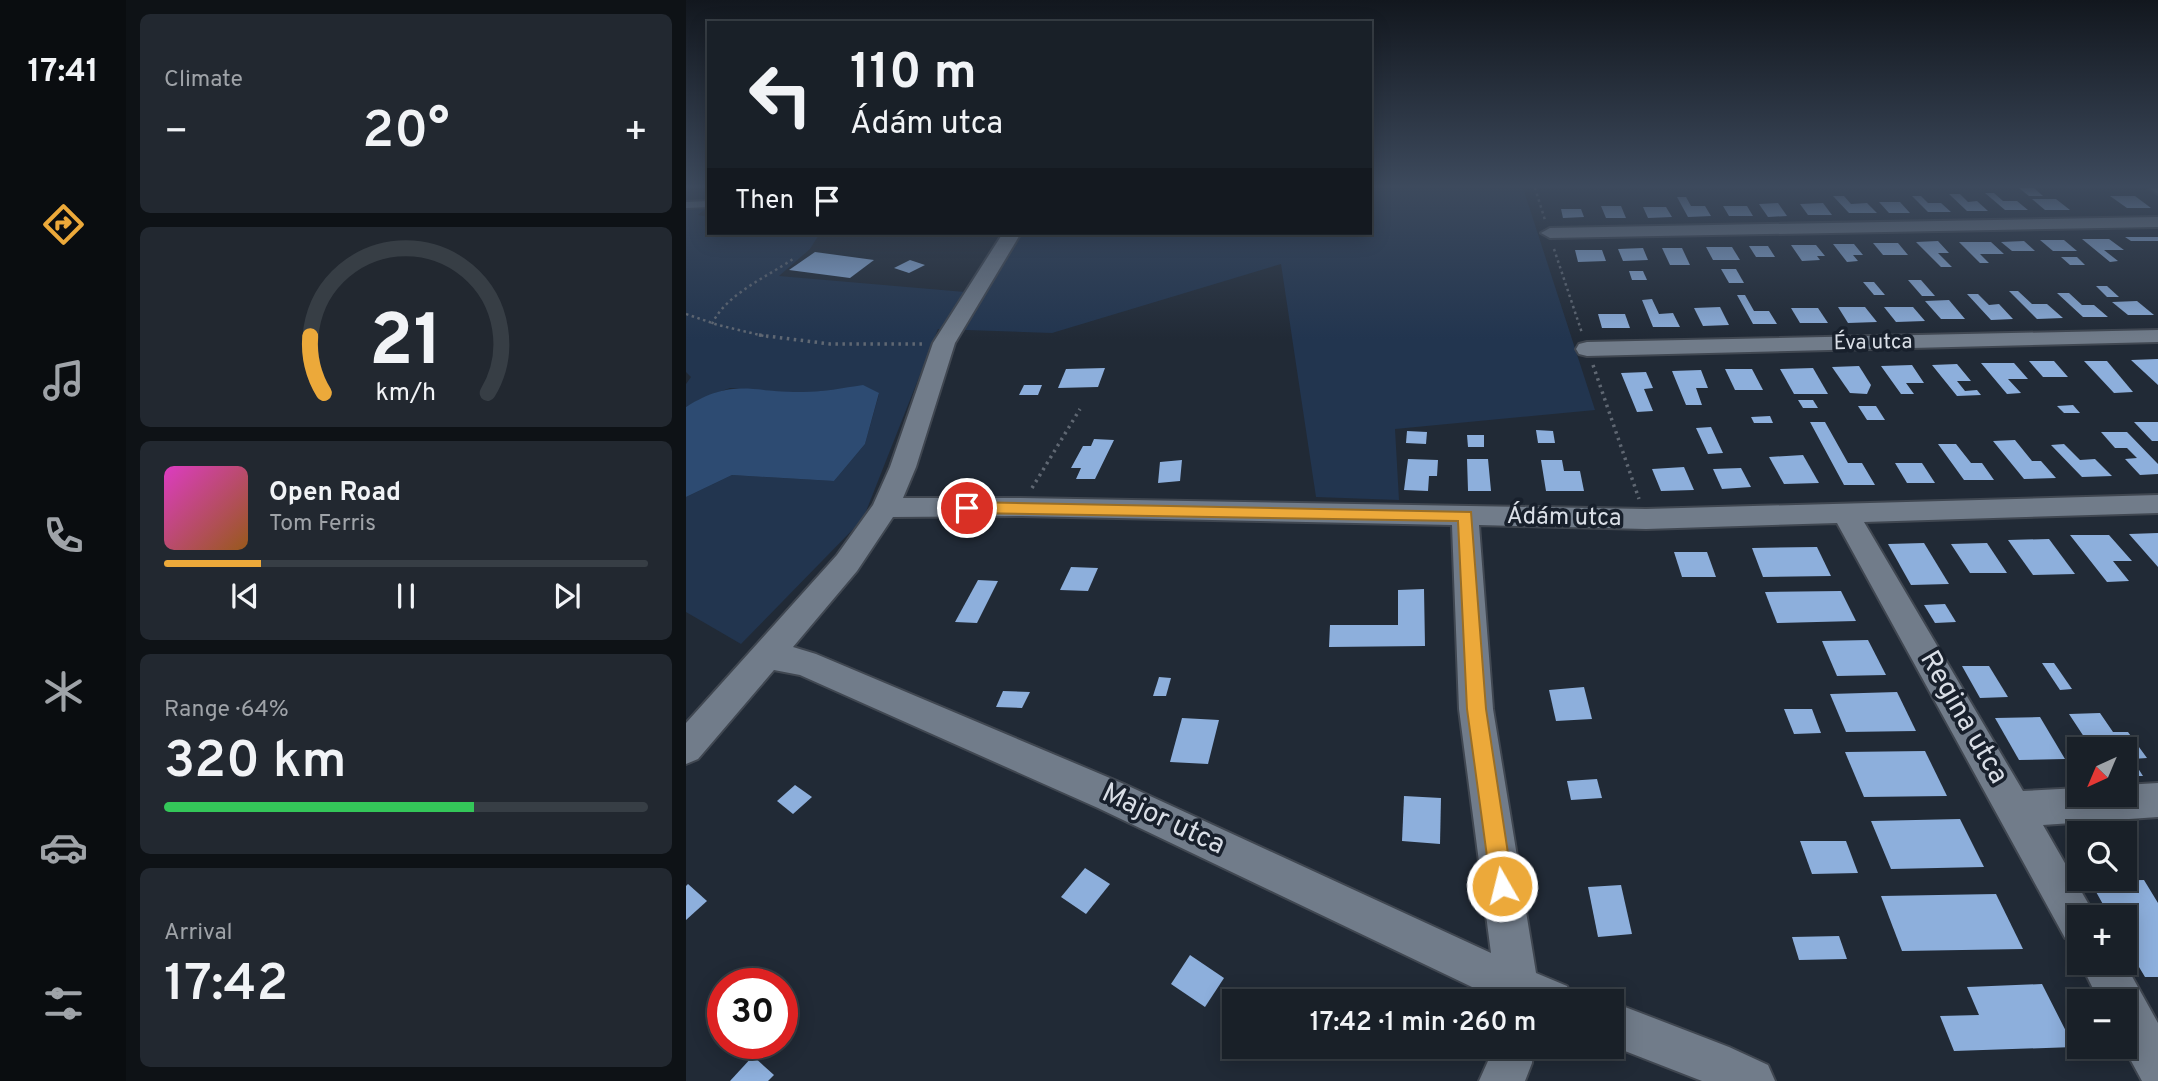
<!DOCTYPE html>
<html lang="en">
<head>
<meta charset="utf-8">
<style>
	:root { --surface:#192028; --page:#222830; --text:#f1f3f6; --muted:#9fa3a8; --line:#373e45; --accent:#eca93a }
	body { margin:0; font-family:Overpass,sans-serif; background:var(--page); color:var(--text); height:100vh; display:flex; flex-direction:column; font-size:26px; white-space:nowrap }
	* { box-sizing:border-box; margin:0 }
	p { font-size:23px; color:var(--muted) }
	.icon { flex:none; width:38px; height:38px; fill:none; stroke:currentColor; stroke-width:2; stroke-linecap:round; stroke-linejoin:round }
	.map { position:relative; flex:1; overflow:hidden }
	.side { display:flex; flex-direction:column; gap:14px; padding:14px; background:#0e1216; width:560px }
	.side>* { flex:none }
	.hud { position:absolute; left:21px; top:21px; width:665px; height:214px; border-radius:0px; box-shadow:0 4px 18px #0003,0 0 0 2px var(--line); background:#192028; color:var(--text); overflow:hidden }
	.needle { width:46px; rotate:224deg }
	.buttons { position:absolute; left:1381px; top:737px; display:grid; gap:14px }
	.buttons a { display:grid; place-items:center; width:70px; height:70px; border-radius:0px; background:var(--surface); box-shadow:0 4px 18px #0003,0 0 0 2px var(--line); font-size:35px }
	.speed { position:absolute; left:21px; top:968px; display:flex; gap:14px; font-size:35px; font-weight:700; text-align:center }
	.speed>* { display:grid; place-content:center; width:91px; height:91px; border-radius:50%; background:var(--surface); box-shadow:0 4px 18px #0003,0 0 0 2px var(--line); line-height:1 }
	.speed .limit { border:10px solid #d22; background:#fff; color:#111 }
	.pin { position:absolute; display:grid; place-items:center; width:60px; height:60px; color:#fff; margin:-30px; border:4px solid #fff; border-radius:50%; box-shadow:0 2px 7px #0007 }
	.me { position:absolute; width:77px; margin:-38px; rotate:352deg; stroke-linejoin:round; filter:drop-shadow(0 0 5px #0008) }
	.turn { display:flex; align-items:center; gap:24px; height:147px; padding:0 28px; font-size:32px }
	.turn .icon { width:91px; height:91px; stroke-width:2.5 }
	.turn b { display:block; font-size:49px; line-height:60px }
	.then { display:flex; align-items:center; height:66px; padding:0 28px; background:#0003; gap:14px; font-size:26px }
	.big { font-size:52px; font-weight:600; line-height:1.1 }
	.side .card { flex:1; display:flex; flex-direction:column; justify-content:center; gap:10px; min-width:0; padding:0 24px; border-radius:10px; background:var(--page) }
	.side .dial { align-items:center; gap:0 }
	.dial svg { height:182px; overflow:visible; fill:none; stroke:var(--line); stroke-width:7; stroke-linecap:round; text-anchor:middle }
	.dial text { fill:var(--text); stroke:none }
	.song { display:flex; align-items:center; gap:21px }
	.cover { width:84px; height:84px; border-radius:10px; background:linear-gradient(135deg,hsl(310 70% 55%),hsl(30 70% 35%)) }
	.played { height:7px; border-radius:4px; background:linear-gradient(90deg,var(--accent) 20%,var(--line) 20%) }
	.keys { display:flex; justify-content:space-around; direction:ltr }
	.heat { display:flex; justify-content:space-between; align-items:center; font-size:38px; direction:ltr }
	.charge { height:10px; border-radius:5px; background:linear-gradient(90deg,#34c759 64%,var(--line) 0) }
	.trip { position:absolute; left:536px; top:989px; width:402px; height:70px; border-radius:0px; background:var(--surface); box-shadow:0 4px 18px #0003,0 0 0 2px var(--line); font-weight:600; line-height:70px; text-align:center }
	main { display:flex; flex:1; min-height:0 }
	.menu { display:flex; flex-direction:column; width:126px; justify-content:space-around; align-items:center; background:#0a0d10; color:var(--muted) }
	.menu .icon { width:49px; height:49px }
	.menu .on { color:var(--accent) }
	.menu b { font-size:32px; color:var(--text) }
	.map>svg:first-child { display:block }
	.green { fill:#22354f }
	.water { fill:#2d4b72 }
	.building { fill:#8dafdc }
	.lines { fill:none; stroke-linecap:round; stroke-linejoin:round }
	.service-casing { stroke:#404751; stroke-width:4 }
	.minor-casing { stroke:#404751; stroke-width:4 }
	.path-far1 { stroke:#606873; stroke-width:2.5; stroke-dasharray:2.5 3.5; stroke-linecap:butt }
	.path { stroke:#606873; stroke-width:3.5; stroke-dasharray:2.5 4.5; stroke-linecap:butt }
	.service { fill:#717c8a; fill-rule:evenodd }
	.minor { fill:#717c8a; fill-rule:evenodd }
	.route { fill:#eca93a; stroke:#996e26; stroke-width:2 }
	.labels { text-anchor:middle; dominant-baseline:central; stroke-width:7; stroke-linejoin:round; paint-order:stroke }
	.far-street-label { font-size:21px; fill:#d9dee6; stroke:#18202c }
	.street-label { font-size:24px; fill:#d9dee6; stroke:#18202c }
	.near-street-label { font-size:28px; fill:#d9dee6; stroke:#18202c }
</style>
</head>
<body>
<main>
<nav class="menu">
<b>17:41</b>
<svg class="icon on" aria-label="directions" viewBox="0 0 24 24"><path d="M12 3l9 9-9 9-9-9zM9 14v-3h6M13 9l2 2-2 2"/></svg>
<svg class="icon" aria-label="music" viewBox="0 0 24 24"><path d="M9 18V5l10-2v13"/><circle cx="6" cy="18" r="3"/><circle cx="16" cy="16" r="3"/></svg>
<svg class="icon" aria-label="phone" viewBox="0 0 24 24"><path d="M5 4h4l2 5-3 2q2 4 5 5l2-3 5 2v4C11 20 4 13 5 4z"/></svg>
<svg class="icon" aria-label="climate" viewBox="0 0 24 24"><path d="M12 3v18M4 7l16 10M4 17L20 7"/></svg>
<svg class="icon" aria-label="car" viewBox="0 0 24 24"><path d="M5 17H2v-5l4-1 3-4h7l3 4 3 1v5h-3M9 17h6M6 11h13"/><circle cx="7" cy="17" r="2"/><circle cx="17" cy="17" r="2"/></svg>
<svg class="icon" aria-label="filters" viewBox="0 0 24 24"><path d="M4 7h16M4 17h16"/><circle cx="9" cy="7" r="2"/><circle cx="15" cy="17" r="2"/></svg>
</nav>
<section class="side">
<div class="card"><p>Climate</p>
<div class="heat"><a>−</a><b class="big">20°</b><a>+</a></div>
</div>
<div class="card dial"><svg viewBox="0 0 100 80">
<path d="M14 69A42 42 0 1 1 86 69"/>
<path d="M14 69A42 42 0 0 1 8 44" stroke="#eca93a"/>
<text x="50" y="56" font-size="32" font-weight="700">21</text>
<text x="50" y="72" font-size="11">km/h</text>
</svg></div>
<div class="card">
<div class="song"><i class="cover"></i><div><b>Open Road</b><p>Tom Ferris</p></div></div>
<div class="played"></div>
<div class="keys"><svg class="icon" aria-label="previous" viewBox="0 0 24 24"><path d="M18 5L8 12l10 7zM5 5v14"/></svg><svg class="icon" aria-label="pause" viewBox="0 0 24 24"><path d="M8 5v14M16 5v14"/></svg><svg class="icon" aria-label="next" viewBox="0 0 24 24"><path d="M6 5l10 7-10 7zM19 5v14"/></svg></div>
</div>
<div class="card"><p>Range · 64%</p><b class="big">320 km</b><div class="charge"></div></div>
<div class="card"><p>Arrival</p><b class="big">17:42</b></div>
</section>
<div class="map">
<svg width="1472" height="1081" viewBox="0 0 1472 1081">
	<rect width="100%" height="100%" fill="#212a36"/>
	<path class="green" d="M684 188H837L909 410 709 429 713 500 630 497 595 264 366 333 252 329 177 519 55 644 0 612V497L46 475 148 481 179 444 193 394 145 390 116 393 44 388 14 399 0 407V384L5 377 0 372V201L23 200V206L12 215 23 217V233H134L124 249 93 276 279 292 316 233H684Z"/>
	<path class="water" d="M177 385 193 393 179 444 148 481 46 475 0 497V407C48 377 67 393 117 392 137 392 157 388 177 385Z"/>
	<g class="building">
		<path d="M1333 188H1348L1357 196H1343Z"/>
		<path d="M1299 193H1308L1317 201H1331L1342 210H1319Z"/>
		<path d="M1263 194H1274L1282 202 1291 201 1302 211H1281Z"/>
		<path d="M1147 196H1158L1165 204 1181 203 1191 213H1163Z"/>
		<path d="M1226 196H1235L1242 203H1255L1265 212H1242Z"/>
		<path d="M1424 196H1449L1465 208H1441Z"/>
		<path d="M991 197H1000L1005 206H1019L1025 216 1002 217Z"/>
		<path d="M1346 199H1370L1384 210H1359Z"/>
		<path d="M1193 202H1214L1224 213H1203Z"/>
		<path d="M1092 203 1101 216 1082 217 1073 204Z"/>
		<path d="M1137 203 1146 215H1122L1114 204Z"/>
		<path d="M915 206H935L940 218H920Z"/>
		<path d="M1037 206H1061L1067 216H1043Z"/>
		<path d="M957 207H980L986 217 962 218Z"/>
		<path d="M875 209H895L898 217 877 218Z"/>
		<path d="M1439 237H1472V241H1445Z"/>
		<path d="M1396 239H1423L1438 250H1418L1432 261 1424 262Z"/>
		<path d="M1354 240H1378L1391 251H1367Z"/>
		<path d="M1252 241 1263 253H1252L1266 267H1255L1230 242Z"/>
		<path d="M1338 241 1349 251H1326L1315 242Z"/>
		<path d="M1273 242H1305L1318 254H1294L1303 263H1294Z"/>
		<path d="M1187 243H1212L1222 255H1197Z"/>
		<path d="M1147 244H1168L1177 255H1167L1172 261 1161 262Z"/>
		<path d="M1105 245H1130L1139 256H1131L1134 260 1116 261Z"/>
		<path d="M1063 246H1082L1089 257H1070Z"/>
		<path d="M1020 247H1046L1054 260H1027Z"/>
		<path d="M957 248 962 260 937 261 932 249Z"/>
		<path d="M976 248H996L1004 265H984Z"/>
		<path d="M889 250H916L920 261 892 262Z"/>
		<path d="M129 252 188 260 164 278 103 270Z"/>
		<path d="M1375 257H1391L1399 265H1384Z"/>
		<path d="M224 260 239 265 223 273 208 268Z"/>
		<path d="M1035 269H1050L1058 283H1043Z"/>
		<path d="M943 271H957L961 280H946Z"/>
		<path d="M1222 280H1235L1249 296H1236Z"/>
		<path d="M1177 282H1188L1199 295H1188Z"/>
		<path d="M1410 286H1421L1433 297H1421Z"/>
		<path d="M1323 291H1332L1346 304H1361L1377 318 1351 319Z"/>
		<path d="M1371 293H1383L1396 305H1408L1422 317H1397Z"/>
		<path d="M1281 294H1292L1303 305 1313 304 1327 319 1305 320Z"/>
		<path d="M1051 295H1059L1068 311H1083L1091 324H1067Z"/>
		<path d="M966 299 973 314 987 313 994 327H967L956 300Z"/>
		<path d="M1263 300 1279 319H1255L1239 301Z"/>
		<path d="M1451 301 1468 315H1442L1426 302Z"/>
		<path d="M1034 307 1043 325 1017 326 1008 308Z"/>
		<path d="M1152 307H1179L1191 322 1162 323Z"/>
		<path d="M1198 307H1227L1239 321 1210 322Z"/>
		<path d="M1105 308H1132L1142 323H1114Z"/>
		<path d="M912 314H939L944 328H916Z"/>
		<path d="M1472 359V385L1445 360Z"/>
		<path d="M1343 361H1368L1382 377H1357Z"/>
		<path d="M1398 361H1421L1447 392 1428 393Z"/>
		<path d="M1295 363H1328L1342 379H1322L1335 393 1321 394Z"/>
		<path d="M1271 364 1285 381H1271L1279 391 1291 390 1295 395 1271 396 1246 365Z"/>
		<path d="M1226 365 1238 383H1220L1228 394H1215L1195 366Z"/>
		<path d="M1173 366 1185 385 1181 394 1164 393 1146 367Z"/>
		<path d="M419 368 412 387 372 388 380 369Z"/>
		<path d="M1127 368 1142 394H1108L1094 369Z"/>
		<path d="M1039 369H1066L1077 390H1049Z"/>
		<path d="M1015 370 1022 388H1010L1016 405H1000L986 371Z"/>
		<path d="M960 372 967 388 958 389 967 411 951 412 935 373Z"/>
		<path d="M338 385H356L352 395H333Z"/>
		<path d="M1112 400H1127L1132 408H1117Z"/>
		<path d="M1387 405 1394 413H1378L1371 406Z"/>
		<path d="M1172 406H1190L1199 420H1181Z"/>
		<path d="M1084 416 1087 423H1068L1065 417Z"/>
		<path d="M1124 422H1139L1162 463H1176L1189 485H1158Z"/>
		<path d="M1448 422H1472V441H1466Z"/>
		<path d="M1025 427 1037 453 1022 454 1010 428Z"/>
		<path d="M850 430 867 431 869 443H852Z"/>
		<path d="M721 431 741 432 740 444 720 443Z"/>
		<path d="M1415 432H1441L1472 464V474L1454 475 1439 459 1451 458 1441 448H1429Z"/>
		<path d="M781 435H798V447H782Z"/>
		<path d="M408 439 428 440 409 479H390L395 468H385L397 446H405Z"/>
		<path d="M1329 440 1346 461H1355L1370 478 1338 479 1307 441Z"/>
		<path d="M1252 444H1270L1285 463H1296L1308 480H1278Z"/>
		<path d="M1378 444 1394 460 1409 459 1426 476 1396 477 1365 445Z"/>
		<path d="M1117 455 1133 483 1098 484 1083 457Z"/>
		<path d="M722 459 752 460 751 476H743L742 491 718 490Z"/>
		<path d="M781 459H802L805 491H782Z"/>
		<path d="M496 460 494 481 472 483 474 462Z"/>
		<path d="M855 460H876L878 471H894L898 491H860Z"/>
		<path d="M1209 463H1236L1249 483H1221Z"/>
		<path d="M998 467 1008 490 975 491 966 469Z"/>
		<path d="M1055 468 1065 487 1036 489 1027 469Z"/>
		<path d="M1472 533V567L1443 534Z"/>
		<path d="M1384 535H1423L1446 561H1427L1443 581 1421 582Z"/>
		<path d="M1363 539 1389 574 1347 575 1322 540Z"/>
		<path d="M1238 543 1263 584 1225 585 1202 544Z"/>
		<path d="M1301 543 1321 573H1284L1265 544Z"/>
		<path d="M1131 547 1145 576 1077 577 1066 548Z"/>
		<path d="M988 552H1021L1030 577H996Z"/>
		<path d="M385 567 412 568 402 591 374 590Z"/>
		<path d="M292 580 312 581 291 623 269 622Z"/>
		<path d="M738 589 739 646 643 647 644 625H712V590Z"/>
		<path d="M1155 591 1170 621 1091 623 1079 592Z"/>
		<path d="M1259 604 1270 622 1249 623 1238 605Z"/>
		<path d="M1182 640 1200 675 1151 676 1136 641Z"/>
		<path d="M1356 663H1368L1386 689 1374 690Z"/>
		<path d="M1276 666H1303L1322 697 1294 698Z"/>
		<path d="M473 677 485 678 480 696H467Z"/>
		<path d="M898 687 906 719 870 721 863 690Z"/>
		<path d="M317 691 344 692 336 708 310 707Z"/>
		<path d="M1211 692 1230 731 1160 732 1144 694Z"/>
		<path d="M1098 709H1126L1135 733 1108 734Z"/>
		<path d="M1414 713 1427 732H1442L1461 758 1446 759 1457 776H1438V749H1406L1383 714Z"/>
		<path d="M1354 717 1379 759 1333 760 1309 718Z"/>
		<path d="M496 718 533 720 522 764 484 762Z"/>
		<path d="M1239 751 1261 796 1178 797 1159 752Z"/>
		<path d="M911 779 916 798 885 800 881 781Z"/>
		<path d="M109 785 126 797 107 814 91 801Z"/>
		<path d="M718 796 755 798 754 844 716 841Z"/>
		<path d="M1274 819 1298 867 1205 869 1185 821Z"/>
		<path d="M1114 841H1160L1172 873 1126 874Z"/>
		<path d="M399 868 424 884 400 914 375 897Z"/>
		<path d="M1458 880 1472 903V977H1459L1438 942V917H1424L1404 881Z"/>
		<path d="M2 884 21 901 0 920V886Z"/>
		<path d="M935 885 946 934 912 937 902 887Z"/>
		<path d="M1310 894 1337 949 1216 951 1195 896Z"/>
		<path d="M1153 936 1161 959 1113 960 1106 937Z"/>
		<path d="M504 955 538 978 519 1007 485 984Z"/>
		<path d="M1356 984 1388 1047 1268 1051 1254 1016 1293 1015 1281 987Z"/>
		<path d="M67 1056 88 1075 82 1081H44Z"/>
	</g>
	<g class="lines">
		<g class="service-casing">
			<path id="service" d="M23 201V207L0 208V202Z"/>
		</g>
		<g class="minor-casing">
			<g id="minor">
				<path d="M1463 188H1472V194Z"/>
				<path d="M1472 217V227L864 238 855 233 864 228Z"/>
				<path d="M317 233H335L269 343 230 467 217 498H335L960 509 1472 495V513L1178 522 1337 791 1393 788V794H1438V785L1472 783V817L1357 825 1410 917H1393V944L1379 938 1151 523 960 529 793 525 807 709 850 973 881 986 887 1001H809V998L412 808 114 675 88 670 12 759 0 764V723L151 555 187 505 204 467 247 343ZM335 516 766 525 773 709 805 953 438 784 130 654 107 647 171 571 207 517Z"/>
				<path d="M1472 330V342L901 356 893 354 890 349 893 344 901 342Z"/>
				<path d="M1394 962H1438L1472 1023V1081H1456L1437 1046 1438 1001H1413Z"/>
				<path d="M926 1002 1043 1047 1082 1065 1089 1081H1016L926 1046Z"/>
				<path d="M803 1046H847L846 1063 839 1081H793L802 1061Z"/>
			</g>
		</g>
		<g class="path-far1">
			<path d="M849 188 859 220"/>
			<path d="M868 249 896 333"/>
			<path d="M0 314 32 325 82 337"/>
			<path d="M26 324C40 294 81 277 107 259"/>
		</g>
		<g class="path">
			<path d="M73 335 144 344H237"/>
			<path d="M907 365 953 499"/>
			<path d="M346 488 394 409"/>
		</g>
		<use href="#service" class="service"/>
		<use href="#minor" class="minor"/>
	</g>
	<linearGradient id="sky" x2="0" y2="1"><stop stop-color="#12171e"/><stop offset="0.55" stop-color="#3d4a5d"/><stop offset="1" stop-color="#3d4a5d" stop-opacity="0"/></linearGradient>
	<rect width="1472" height="339" fill="url(#sky)"/>
	<path class="route" d="M281 502 785 512 800 709 827 886 824 894 816 897 808 894 805 886 781 709 772 521 281 513 273 508Z"/>
	<g class="labels">
		<g class="far-street-label">
			<text transform="translate(1187 343) rotate(-1)">Éva utca</text>
		</g>
		<g class="street-label">
			<text transform="translate(878 518) rotate(1)">Ádám utca</text>
		</g>
		<g class="near-street-label">
			<text transform="translate(1277 718) rotate(60)">Regina utca</text>
			<text transform="translate(477 820) rotate(25)">Major utca</text>
		</g>
	</g>
</svg>
<div class="buttons">
<a><svg class="needle" viewBox="-14 -14 28 28"><path d="M0-13l5 13h-10z" fill="#e53935"/><path d="M0 13l5-13h-10z" fill="#9fa3a8"/></svg></a>
<a><svg class="icon" aria-label="search" viewBox="0 0 24 24"><circle cx="10" cy="10" r="6"/><path d="M15 15l6 6"/></svg></a>
<a>+</a>
<a>−</a>
</div>
<div class="speed"><div class="limit">30</div></div>
<div class="pin" style="left:281px;top:508px;background:#d93025"><svg class="icon" aria-label="arrive" viewBox="0 0 24 24"><path d="M6 21V4h12l-3 4 3 4H6"/></svg></div>
<svg class="me" style="left:816px;top:886px" viewBox="-20 -20 40 40"><circle r="17" fill="#eca93a" stroke="#fff" stroke-width="3"/><path d="M0-11L8 9 0 5-8 9z" fill="#fff"/></svg>
<div class="trip">17:42 · 1 min · 260 m</div>
<div class="hud">
<div class="turn"><svg class="icon" aria-label="left" viewBox="0 0 24 24"><path d="M17 20v-9H6M10 6l-5 5 5 5"/></svg><div><b>110 m</b>Ádám utca</div></div>
<div class="then">Then<svg class="icon" aria-label="arrive" viewBox="0 0 24 24"><path d="M6 21V4h12l-3 4 3 4H6"/></svg></div>
</div>
</div>
</main>
</body>
</html>
